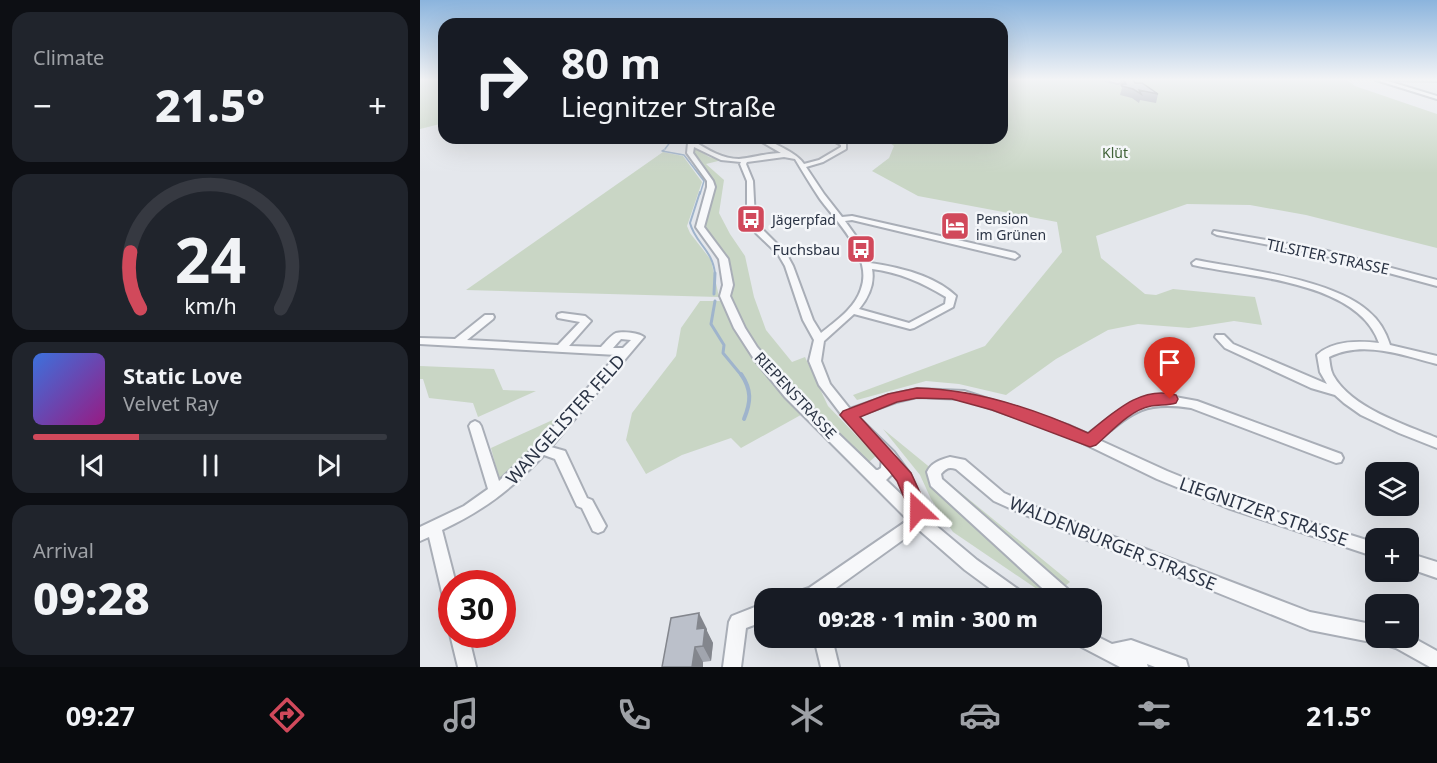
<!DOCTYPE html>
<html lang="en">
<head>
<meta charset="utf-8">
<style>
	:root { --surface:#171b24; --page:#20242c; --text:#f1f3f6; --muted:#9ea1a6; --line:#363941; --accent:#d1495b }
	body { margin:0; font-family:"Noto Sans",sans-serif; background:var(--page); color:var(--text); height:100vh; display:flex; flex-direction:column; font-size:22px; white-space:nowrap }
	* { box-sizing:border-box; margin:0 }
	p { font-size:20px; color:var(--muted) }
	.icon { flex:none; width:33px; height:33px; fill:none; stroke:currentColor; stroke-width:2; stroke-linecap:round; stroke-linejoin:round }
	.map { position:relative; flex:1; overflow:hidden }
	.drawer { display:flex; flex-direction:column; gap:12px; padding:12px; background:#0d0f14; width:420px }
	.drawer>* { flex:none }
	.guide { position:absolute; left:18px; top:18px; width:570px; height:126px; border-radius:18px; box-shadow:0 6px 24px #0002; background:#171b24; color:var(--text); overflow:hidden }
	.controls { position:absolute; left:945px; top:462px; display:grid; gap:12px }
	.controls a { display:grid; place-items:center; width:54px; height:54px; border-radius:12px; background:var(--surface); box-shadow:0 6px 24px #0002; font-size:30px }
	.speed { position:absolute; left:18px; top:570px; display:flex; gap:12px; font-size:30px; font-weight:700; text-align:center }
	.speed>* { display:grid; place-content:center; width:78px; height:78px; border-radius:50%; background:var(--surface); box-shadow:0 6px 24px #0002; line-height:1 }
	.speed .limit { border:9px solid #d22; background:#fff; color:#111 }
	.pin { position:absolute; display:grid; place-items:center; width:51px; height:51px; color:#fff; margin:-62px -26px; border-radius:50% 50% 50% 0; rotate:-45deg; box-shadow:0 0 6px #0007 }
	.pin .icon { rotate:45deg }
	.me { position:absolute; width:66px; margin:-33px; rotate:337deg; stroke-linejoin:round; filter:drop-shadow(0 0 4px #0008) }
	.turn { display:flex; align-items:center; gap:21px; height:126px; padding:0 24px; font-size:27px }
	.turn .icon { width:78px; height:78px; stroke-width:2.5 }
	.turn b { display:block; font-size:42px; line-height:51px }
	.big { font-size:45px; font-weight:800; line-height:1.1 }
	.drawer .widget { flex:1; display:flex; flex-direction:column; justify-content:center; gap:9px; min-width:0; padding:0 21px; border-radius:18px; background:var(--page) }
	.drawer .dial { align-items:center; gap:0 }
	.dial svg { height:156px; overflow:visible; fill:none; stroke:var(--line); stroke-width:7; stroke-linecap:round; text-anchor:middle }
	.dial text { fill:var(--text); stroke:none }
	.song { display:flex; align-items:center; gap:18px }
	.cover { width:72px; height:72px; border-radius:9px; background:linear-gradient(135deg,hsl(220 70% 55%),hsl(310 70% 35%)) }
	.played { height:6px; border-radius:3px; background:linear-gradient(90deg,var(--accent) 30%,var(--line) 30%) }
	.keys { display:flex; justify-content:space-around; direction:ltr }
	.heat { display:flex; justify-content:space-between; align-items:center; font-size:33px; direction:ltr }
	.trip { position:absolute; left:334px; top:588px; width:348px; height:60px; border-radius:18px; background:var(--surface); box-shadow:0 6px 24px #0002; font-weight:800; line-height:60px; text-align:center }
	.dock { display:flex; height:96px; justify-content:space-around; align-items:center; background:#090b0e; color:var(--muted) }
	.dock .icon { width:42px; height:42px }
	.dock .current { color:var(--accent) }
	.dock b { font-size:27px; color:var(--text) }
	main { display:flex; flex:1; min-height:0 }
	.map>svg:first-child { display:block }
	.green { fill:#c9d6c5 }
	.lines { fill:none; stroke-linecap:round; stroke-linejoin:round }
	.stream-far3 { stroke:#9fb4cc; stroke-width:1.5 }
	.stream-far2 { stroke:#9fb4cc; stroke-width:2 }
	.stream-far1 { stroke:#9fb4cc; stroke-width:3 }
	.stream { stroke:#9fb4cc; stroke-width:4 }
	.minor-casing { stroke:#a9aeb7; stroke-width:4 }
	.minor { fill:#f7f8fa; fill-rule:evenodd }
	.wall { fill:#a1a5ae }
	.shaded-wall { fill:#83868d }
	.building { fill:#bbc0ca; stroke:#83868d; stroke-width:1.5 }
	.route { fill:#d1495b; stroke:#882f3b; stroke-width:1.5 }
	.labels { text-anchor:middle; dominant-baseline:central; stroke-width:5; stroke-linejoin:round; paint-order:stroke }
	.far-park-label { font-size:14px; fill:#3f6138; stroke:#f4f6f9 }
	.far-poi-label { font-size:14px; fill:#2b3445; stroke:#f4f6f9; text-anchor:start }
	.poi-label { font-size:15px; fill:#2b3445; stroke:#f4f6f9; text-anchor:end }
	.street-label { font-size:15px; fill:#2b3445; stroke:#f4f6f9 }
	.near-street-label { font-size:18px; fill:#2b3445; stroke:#f4f6f9 }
</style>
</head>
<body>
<main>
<section class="drawer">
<div class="widget"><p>Climate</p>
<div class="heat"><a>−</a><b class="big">21.5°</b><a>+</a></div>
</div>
<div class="widget dial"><svg viewBox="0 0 100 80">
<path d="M14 69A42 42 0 1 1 86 69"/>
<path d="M14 69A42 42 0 0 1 9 40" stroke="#d1495b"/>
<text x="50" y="56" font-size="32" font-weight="700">24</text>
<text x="50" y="72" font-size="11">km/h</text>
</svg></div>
<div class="widget">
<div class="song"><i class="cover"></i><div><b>Static Love</b><p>Velvet Ray</p></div></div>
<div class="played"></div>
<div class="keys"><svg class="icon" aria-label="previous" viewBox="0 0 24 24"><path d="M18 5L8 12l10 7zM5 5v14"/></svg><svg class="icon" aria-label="pause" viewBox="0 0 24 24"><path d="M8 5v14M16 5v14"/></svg><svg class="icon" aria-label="next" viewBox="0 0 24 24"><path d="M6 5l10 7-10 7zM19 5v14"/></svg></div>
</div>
<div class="widget"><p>Arrival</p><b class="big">09:28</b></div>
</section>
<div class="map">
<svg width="1017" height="667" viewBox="0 0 1017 667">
	<rect width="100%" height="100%" fill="#e4e7ec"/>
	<g class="green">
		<path d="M0 79H24V123L0 129Z"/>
		<path d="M582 79H926L935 86 1017 114V248L886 215 830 205 767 204 676 236 681 258 725 294 736 295 753 289 835 297 842 325 814 321 769 328 718 324 688 330 636 359 586 395 539 384 506 381 437 400 433 395 565 346 642 252 637 222 498 196 452 171 469 158 474 146 463 138H582Z"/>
		<path d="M274 147 289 157 302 160 286 164 304 180 299 213 310 234 325 256 334 297 346 330 372 362 385 357 408 406 456 456 449 462 346 360 324 330 309 297C321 263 301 252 284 229L295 187C293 171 273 164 274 147Z"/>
		<path d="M243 152 263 156 282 182 267 226 270 233 291 260 299 297 46 290Z"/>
		<path d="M280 301H302L321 331 388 411 321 448 311 438 262 455 226 474 206 440 212 413 256 356 261 328Z"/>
		<path d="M0 366 74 369 83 390 116 391 58 417 53 403 9 398 3 379H0Z"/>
		<path d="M148 413 118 449 79 479 71 448Z"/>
		<path d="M463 429 650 582 630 598 533 532 511 499 500 475Z"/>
	</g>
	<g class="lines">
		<g class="stream-far3">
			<path d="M245 149 251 141"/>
			<path d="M244 150 242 151 264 155 284 181 280 194"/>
		</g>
		<path class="stream-far2" d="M280 192 270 223C275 243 293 250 295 274"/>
		<g class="stream-far1">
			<path d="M294 294 295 273"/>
			<path d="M295 301 291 324 304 345 303 353 322 376"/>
		</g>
		<path class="stream" d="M321 374C332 390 331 402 324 419"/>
		<g class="minor-casing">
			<g id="minor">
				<path d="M681 79H708L698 83Z"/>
				<path d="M961 79 1017 96V99L956 80Z"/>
				<path d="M1017 79V81L969 80V79Z"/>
				<path d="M272 138H278L275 142C288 150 303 159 319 159 333 158 347 153 361 153L342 142V140L344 139C356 144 378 154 384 164L399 160 421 147V145L408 138H416L426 143V149L403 162 386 167 404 194 422 217 432 216 595 253 599 256 595 259 432 220 425 221 440 242 450 263C479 267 515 276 536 296L533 307 494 328 490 329 434 314 404 341 401 361 410 384 430 409 470 395 497 389 544 391 650 426 668 434 691 416 712 403 727 398 755 397 777 401 921 454 923 458 921 462 916 463 771 408C725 401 714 411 679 440L747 471 816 499 956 543V557L808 508 737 479 640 432 543 399 497 397 476 402 437 416 474 452 490 474 504 506 512 518 514 524 557 560 602 592 604 598H583L545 570 498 529 402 598H375L377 592 389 588 488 520 365 397 334 359 314 328 300 296 303 285 299 259 276 227 287 187V181L267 153 268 143ZM274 147 301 160 321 162 320 164 327 181V219L336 233 358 254 365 266 383 320 394 340 389 361 399 385 424 418 462 458 461 468 458 470H456L374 391 337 347 325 328 310 296 313 285 308 259 284 227 295 187 293 181 273 153ZM364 157 375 159C383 172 391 186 400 199 417 222 453 257 441 289 435 308 416 321 401 333L393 320 373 266 366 253 342 229 335 219 333 181 326 164 327 162ZM452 269C479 272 503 283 526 297L525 304 489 323 439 309C448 298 455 284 452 269ZM473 473 479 481 486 499 466 480Z"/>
				<path d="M794 231 903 250 1017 280V286L902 255 797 235 793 233Z"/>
				<path d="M776 260C823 269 912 279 948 311 959 320 966 332 970 345L1017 356V364C982 355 943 340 909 357 910 363 910 369 913 375 931 408 984 424 1017 438V448L979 433 941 415 924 403 915 395 891 388 805 348 795 337 796 335H804L813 344 907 384 900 372 897 355C913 340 939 341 959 343 938 281 827 277 773 265L772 263Z"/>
				<path d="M142 313 165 316 171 321 149 346 181 347C185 343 191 335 196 333 203 331 219 333 224 337L131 447 145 451 167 498 172 500 186 526 183 531 178 533 173 531 162 508 157 506 135 459 124 455C91 489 66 509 22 530L36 584H32V609L26 607 24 601 9 537 0 541V527L44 506 68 489 49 426 51 423 55 421 59 423 61 426 79 481 117 445 197 355 0 344V338L35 339 65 315H73L74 317 73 319 47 340 138 345 160 322 138 318 137 316 138 314ZM201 339 211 340 203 348H193Z"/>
				<path d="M530 457 545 460 584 493 613 506 890 612 956 625V638H988V635L1017 651V667H1010L976 648 963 644 961 641 956 643 890 630 603 514 574 501 536 469C529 467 526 468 521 474L522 479 651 592 653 598H633L511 486 507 472C512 462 520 460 530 457Z"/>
				<path d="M988 553 1017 562V578L988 568Z"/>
				<path d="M345 603V621L326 628 321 667H303L309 622 312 616Z"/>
				<path d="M32 631V634H48L56 667H38L30 634Z"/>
				<path d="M672 634 692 644 711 640 766 660 768 667H735L727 664 728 667H700L656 644 653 638H672Z"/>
				<path d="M394 638H412L419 667H401Z"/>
			</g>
		</g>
		<use href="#minor" class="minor"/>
	</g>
	<g class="wall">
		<path d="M701 79H713L715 83 738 94 736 103 720 100 719 103 712 98 700 95 702 88 700 85Z"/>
		<path d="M287 629V631L293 643 291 661 242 667Z"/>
	</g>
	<g class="shaded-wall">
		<path d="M279 613 287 629V631L293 643 291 661 283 646 277 629Z"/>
		<path d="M275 647 283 662V667H272Z"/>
	</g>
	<g class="building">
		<path d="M703 79H713L715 83H722L738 94 719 90 721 94 713 89 702 86V84H706Z"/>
		<path d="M279 613 277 629 285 628 283 646 275 647 272 667H242L251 618Z"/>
	</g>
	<linearGradient id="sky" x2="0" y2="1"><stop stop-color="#8bb4dd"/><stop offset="0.46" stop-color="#f3f4f6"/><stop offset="1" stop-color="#f3f4f6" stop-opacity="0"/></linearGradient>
	<rect width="1017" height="173" fill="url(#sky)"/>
	<path class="route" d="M497 388C556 389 615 409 668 433 693 413 721 385 756 395L758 399 756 403C747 406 739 404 731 406 710 410 692 431 676 445L670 447 572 410 532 399 497 398 477 402 440 417 491 473 508 510 505 516 498 519 492 516 477 481 470 472 420 415 423 411 468 394Z"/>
	<defs>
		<g id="bus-square" transform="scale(1.5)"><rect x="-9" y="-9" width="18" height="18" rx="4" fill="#d1495b" stroke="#f4f6f9"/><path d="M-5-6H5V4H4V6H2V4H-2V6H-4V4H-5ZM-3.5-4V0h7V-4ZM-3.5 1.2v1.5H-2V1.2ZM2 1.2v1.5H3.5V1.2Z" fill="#fff"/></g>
		<g id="hotel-square" transform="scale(1.5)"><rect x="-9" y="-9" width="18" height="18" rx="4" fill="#d1495b" stroke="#f4f6f9"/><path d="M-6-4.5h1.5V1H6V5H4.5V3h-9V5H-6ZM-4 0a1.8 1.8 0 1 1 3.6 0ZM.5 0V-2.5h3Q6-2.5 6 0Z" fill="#fff"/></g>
	</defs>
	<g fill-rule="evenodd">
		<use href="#bus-square" x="331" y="219"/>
		<use href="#hotel-square" x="535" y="226"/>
		<use href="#bus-square" x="441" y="249"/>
	</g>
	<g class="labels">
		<g class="far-park-label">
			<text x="695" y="152">Klüt</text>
		</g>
		<g class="far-poi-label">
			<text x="556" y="218">Pension<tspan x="556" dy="16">im Grünen</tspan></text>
			<text x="352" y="219">Jägerpfad</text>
		</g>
		<g class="poi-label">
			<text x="420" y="249">Fuchsbau</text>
		</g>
		<g class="street-label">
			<text transform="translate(908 256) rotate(12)">TILSITER STRASSE</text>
			<text transform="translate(376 395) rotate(47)">RIEPENSTRASSE</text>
		</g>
		<g class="near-street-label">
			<text transform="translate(145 419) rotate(-48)">WANGELISTER FELD</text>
			<text transform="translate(844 511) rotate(19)">LIEGNITZER STRASSE</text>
			<text transform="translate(693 543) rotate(22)">WALDENBURGER STRASSE</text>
		</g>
	</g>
</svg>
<div class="controls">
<a><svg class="icon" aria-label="layers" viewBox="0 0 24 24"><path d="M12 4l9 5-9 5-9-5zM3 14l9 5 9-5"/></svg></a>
<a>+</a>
<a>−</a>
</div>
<div class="speed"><div class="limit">30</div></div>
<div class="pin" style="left:750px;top:399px;background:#d93025"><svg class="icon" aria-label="arrive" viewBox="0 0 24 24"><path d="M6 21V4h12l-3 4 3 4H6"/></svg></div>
<svg class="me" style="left:498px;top:510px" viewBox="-20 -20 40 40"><path d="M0-17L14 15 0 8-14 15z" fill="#d1495b" stroke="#fff" stroke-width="4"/></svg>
<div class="trip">09:28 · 1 min · 300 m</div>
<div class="guide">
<div class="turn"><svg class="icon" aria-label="right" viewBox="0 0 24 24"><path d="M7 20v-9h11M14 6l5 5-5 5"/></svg><div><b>80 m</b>Liegnitzer Straße</div></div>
</div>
</div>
</main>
<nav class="dock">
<b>09:27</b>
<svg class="icon current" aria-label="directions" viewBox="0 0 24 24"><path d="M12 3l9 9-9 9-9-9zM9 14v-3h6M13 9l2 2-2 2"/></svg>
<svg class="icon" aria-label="music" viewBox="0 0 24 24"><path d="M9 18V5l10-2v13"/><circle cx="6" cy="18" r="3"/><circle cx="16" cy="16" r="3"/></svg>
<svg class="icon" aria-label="phone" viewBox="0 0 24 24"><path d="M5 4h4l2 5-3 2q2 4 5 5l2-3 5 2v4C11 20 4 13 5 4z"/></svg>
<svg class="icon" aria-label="climate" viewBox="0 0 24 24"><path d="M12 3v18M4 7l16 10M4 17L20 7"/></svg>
<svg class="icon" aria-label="car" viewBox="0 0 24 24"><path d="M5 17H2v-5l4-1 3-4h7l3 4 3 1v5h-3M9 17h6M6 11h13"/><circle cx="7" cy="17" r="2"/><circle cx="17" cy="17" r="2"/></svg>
<svg class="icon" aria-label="filters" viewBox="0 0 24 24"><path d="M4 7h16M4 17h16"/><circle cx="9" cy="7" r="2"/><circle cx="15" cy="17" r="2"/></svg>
<b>21.5°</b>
</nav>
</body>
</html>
